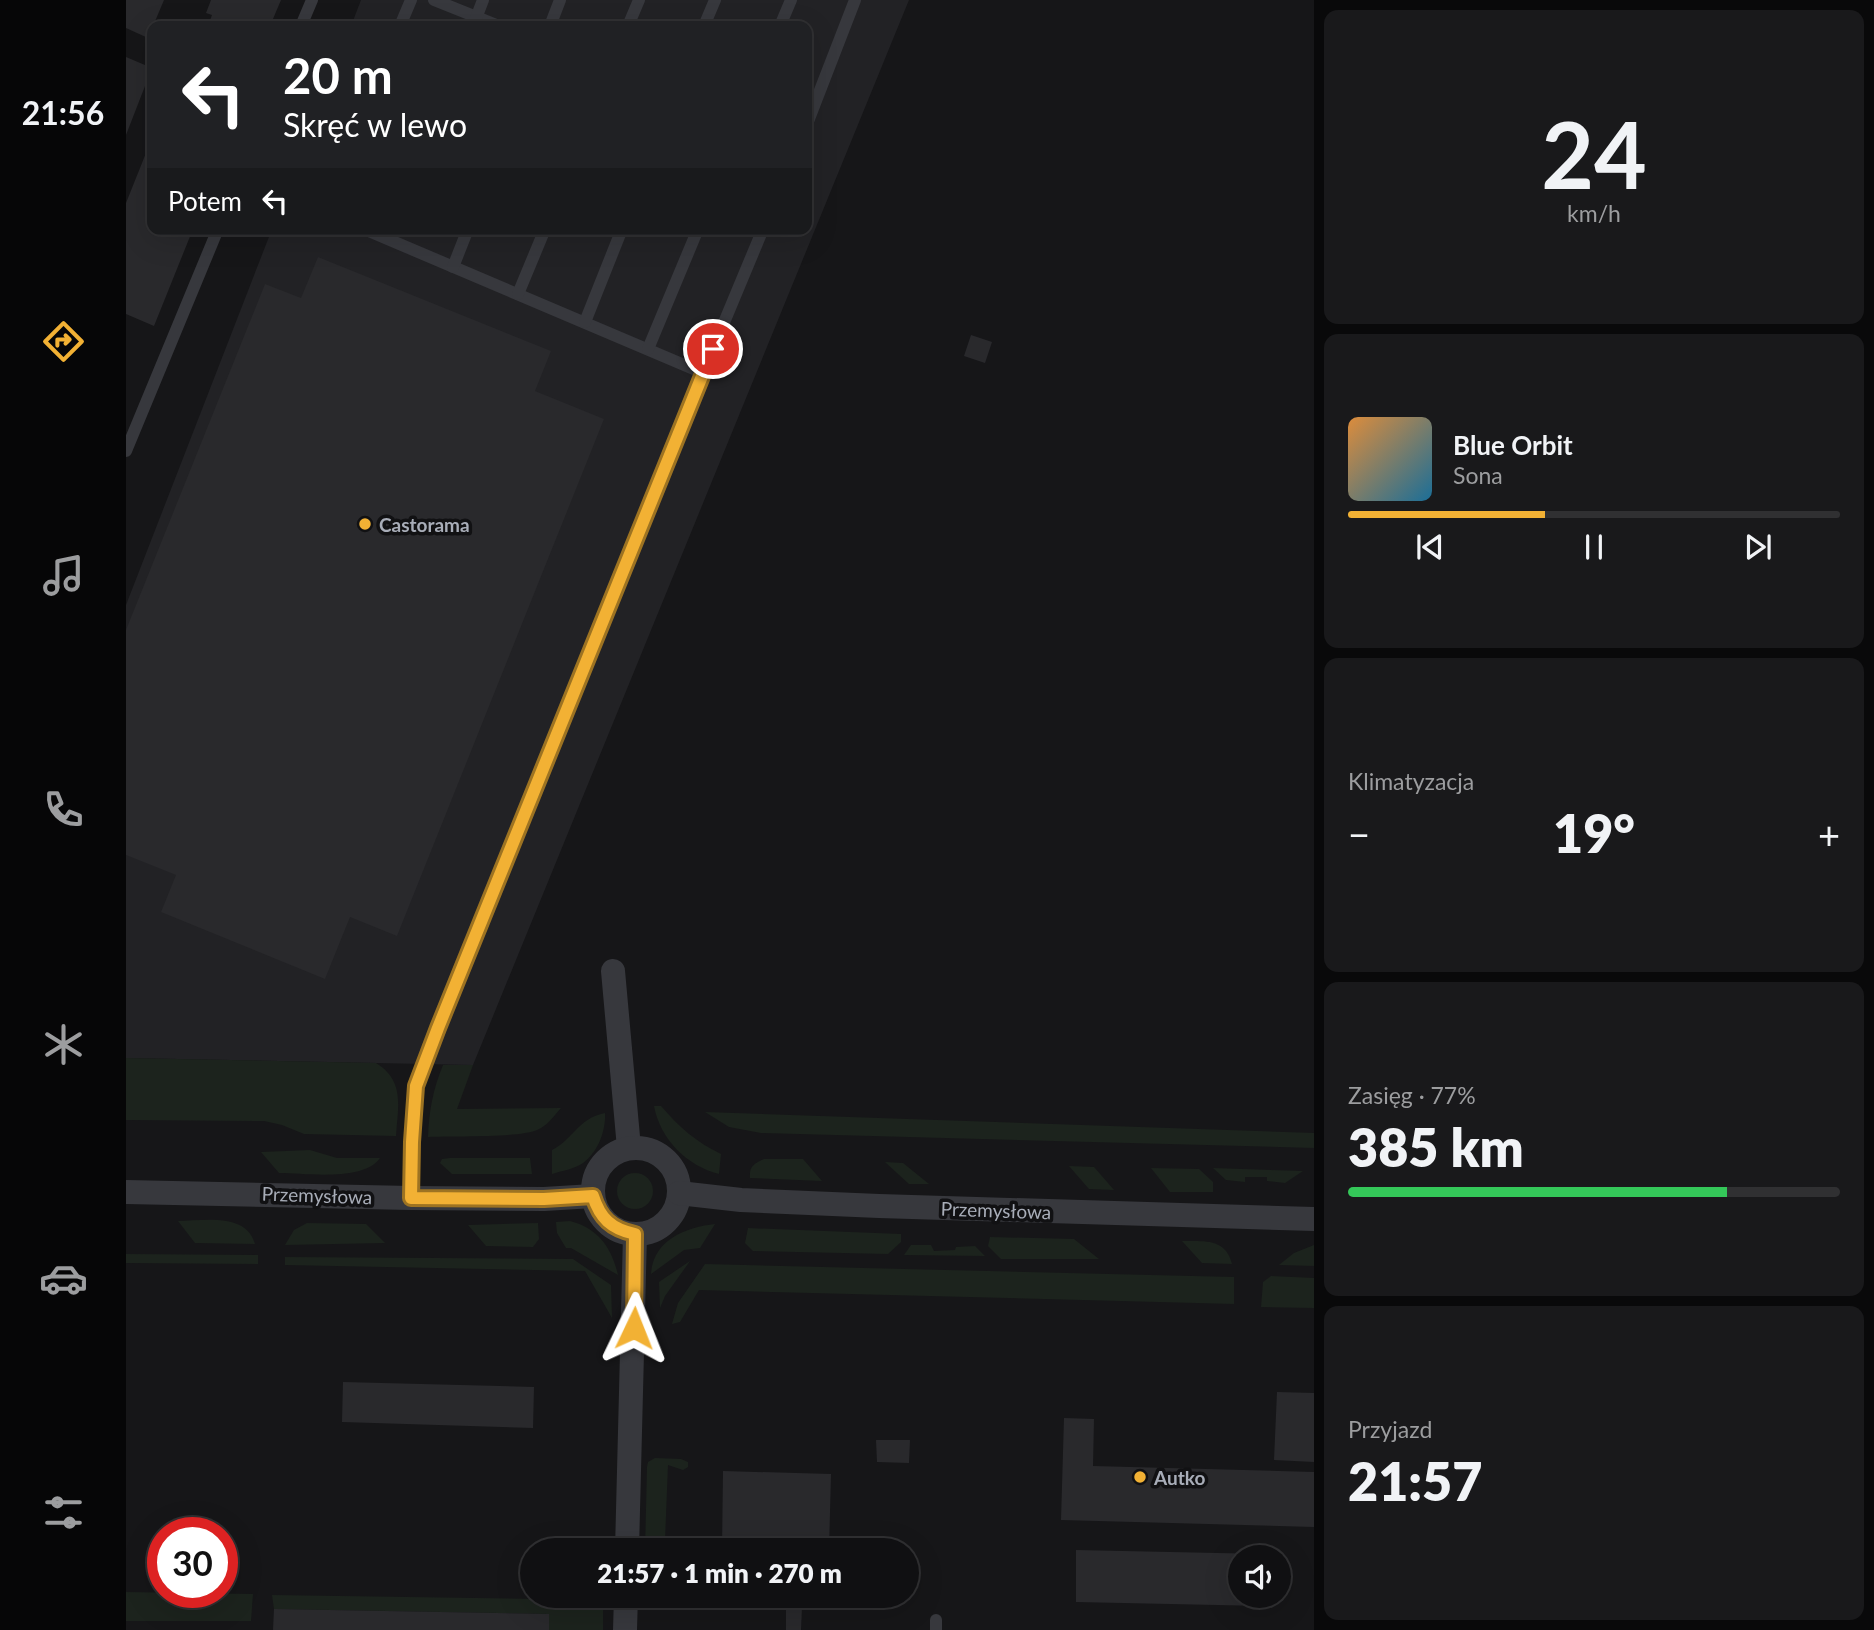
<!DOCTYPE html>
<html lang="pl">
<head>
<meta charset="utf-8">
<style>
	:root { --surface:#101012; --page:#19191b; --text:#f1f3f6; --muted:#9c9d9f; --line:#303032; --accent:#f2b134 }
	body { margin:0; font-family:Lato,sans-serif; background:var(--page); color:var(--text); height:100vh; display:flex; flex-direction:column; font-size:26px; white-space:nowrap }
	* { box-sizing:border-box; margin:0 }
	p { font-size:23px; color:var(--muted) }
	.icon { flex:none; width:38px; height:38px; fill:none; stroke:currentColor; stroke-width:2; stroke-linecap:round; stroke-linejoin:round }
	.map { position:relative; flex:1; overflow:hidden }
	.drawer { display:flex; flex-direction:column; gap:10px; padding:10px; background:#09090a; width:560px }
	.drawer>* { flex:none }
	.guide { position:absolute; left:21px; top:21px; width:665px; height:214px; border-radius:14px; box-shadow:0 7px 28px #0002,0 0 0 2px var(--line); background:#202124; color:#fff; overflow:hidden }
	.buttons { position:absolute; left:1102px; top:1545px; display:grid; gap:14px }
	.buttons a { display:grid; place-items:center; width:63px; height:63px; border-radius:50%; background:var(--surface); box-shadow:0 7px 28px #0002,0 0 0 2px var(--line); font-size:35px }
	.speed { position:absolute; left:21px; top:1517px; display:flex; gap:14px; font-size:35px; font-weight:700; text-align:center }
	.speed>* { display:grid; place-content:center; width:91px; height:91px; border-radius:50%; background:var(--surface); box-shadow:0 7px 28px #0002,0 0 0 2px var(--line); line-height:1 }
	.speed .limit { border:10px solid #d22; background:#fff; color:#111 }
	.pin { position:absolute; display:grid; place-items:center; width:60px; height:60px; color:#fff; margin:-30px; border:4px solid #fff; border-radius:50%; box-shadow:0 2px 7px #0007 }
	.me { position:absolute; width:77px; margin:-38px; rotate:2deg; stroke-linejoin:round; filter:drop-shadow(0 0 5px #0008) }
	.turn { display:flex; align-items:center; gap:24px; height:147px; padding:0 21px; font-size:32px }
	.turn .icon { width:91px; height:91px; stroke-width:2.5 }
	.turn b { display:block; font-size:49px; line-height:60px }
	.then { display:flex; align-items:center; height:66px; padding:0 21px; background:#0003; gap:14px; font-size:26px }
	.big { font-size:52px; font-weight:800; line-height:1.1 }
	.drawer .tile { flex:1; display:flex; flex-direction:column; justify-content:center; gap:10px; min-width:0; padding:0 24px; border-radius:14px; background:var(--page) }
	.drawer .dial { align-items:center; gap:0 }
	.dial b { font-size:91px; line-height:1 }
	.song { display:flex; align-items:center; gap:21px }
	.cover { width:84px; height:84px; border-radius:10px; background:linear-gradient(135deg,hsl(30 70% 55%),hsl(200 70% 35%)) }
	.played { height:7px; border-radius:4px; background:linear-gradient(90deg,var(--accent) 40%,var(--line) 40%) }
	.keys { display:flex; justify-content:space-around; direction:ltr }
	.heat { display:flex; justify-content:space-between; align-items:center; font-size:38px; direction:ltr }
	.charge { height:10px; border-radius:5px; background:linear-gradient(90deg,#34c759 77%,var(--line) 0) }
	.trip { position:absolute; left:394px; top:1538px; width:399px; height:70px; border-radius:35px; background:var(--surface); box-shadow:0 7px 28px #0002,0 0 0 2px var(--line); font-weight:800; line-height:70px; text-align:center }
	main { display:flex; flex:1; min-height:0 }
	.tabs { display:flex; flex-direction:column; width:126px; justify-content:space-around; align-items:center; background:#060607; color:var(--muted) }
	.tabs .icon { width:49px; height:49px }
	.tabs .current { color:var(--accent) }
	.tabs b { font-size:32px; color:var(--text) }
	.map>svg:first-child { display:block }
	.built { fill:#222225 }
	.green { fill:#1c231d }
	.building { fill:#29292c }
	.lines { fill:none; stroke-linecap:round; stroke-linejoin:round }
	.service { stroke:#37383d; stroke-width:12 }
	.minor { stroke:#37383d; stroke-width:24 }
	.route-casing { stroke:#9d7322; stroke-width:18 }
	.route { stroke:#f2b134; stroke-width:12 }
	.poi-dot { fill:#f2b134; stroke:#111113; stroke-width:2.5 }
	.labels { text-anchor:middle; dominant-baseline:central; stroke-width:7; stroke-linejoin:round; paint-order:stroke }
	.poi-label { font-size:19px; font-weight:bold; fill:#a8adb8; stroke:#111113; text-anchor:start }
	.street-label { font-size:19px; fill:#a8adb8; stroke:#111113 }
</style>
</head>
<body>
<main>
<nav class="tabs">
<b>21:56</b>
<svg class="icon current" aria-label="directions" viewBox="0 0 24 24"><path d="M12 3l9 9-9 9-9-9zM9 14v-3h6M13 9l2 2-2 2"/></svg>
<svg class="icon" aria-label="music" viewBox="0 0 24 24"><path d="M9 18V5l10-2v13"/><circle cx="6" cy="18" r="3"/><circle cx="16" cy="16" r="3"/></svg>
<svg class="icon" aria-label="phone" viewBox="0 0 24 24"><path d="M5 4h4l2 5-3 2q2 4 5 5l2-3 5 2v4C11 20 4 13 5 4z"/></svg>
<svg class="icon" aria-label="climate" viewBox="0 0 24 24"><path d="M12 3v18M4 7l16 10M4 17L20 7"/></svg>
<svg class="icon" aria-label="car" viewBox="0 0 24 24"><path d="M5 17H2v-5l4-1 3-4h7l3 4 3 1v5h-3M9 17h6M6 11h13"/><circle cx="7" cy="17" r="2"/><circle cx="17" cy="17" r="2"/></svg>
<svg class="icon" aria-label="filters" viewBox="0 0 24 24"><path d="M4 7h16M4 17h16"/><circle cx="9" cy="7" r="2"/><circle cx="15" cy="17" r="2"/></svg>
</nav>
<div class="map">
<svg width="1188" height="1630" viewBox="0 0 1188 1630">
	<rect width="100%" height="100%" fill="#161618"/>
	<path class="built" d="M235 0H783L347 1065 0 1058V605L146 229H681V26H225Z"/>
	<g class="green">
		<path d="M0 1058 250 1063C279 1081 272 1106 270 1136L178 1134 156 1125 138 1121 0 1120Z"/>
		<path d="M317 1065H347L331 1109 435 1108C428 1116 421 1126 411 1130 392 1138 326 1136 302 1137 303 1111 307 1089 317 1065Z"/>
		<path d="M528 1106H535C553 1127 570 1142 595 1154L593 1174C561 1166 534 1139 528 1106Z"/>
		<path d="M579 1112 1188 1133V1148L635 1133 603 1127Z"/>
		<path d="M479 1113C480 1131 472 1152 457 1163 449 1169 435 1171 426 1174V1150C449 1138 451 1119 479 1113Z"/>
		<path d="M184 1150 211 1158H254C237 1182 180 1173 153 1173L135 1152Z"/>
		<path d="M324 1158H404L406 1174H326L314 1163 316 1159Z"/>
		<path d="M638 1159H677L696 1181 624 1178C623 1166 628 1164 638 1159Z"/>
		<path d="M759 1162 777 1163 803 1184H783Z"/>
		<path d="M943 1166 968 1167 988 1190 963 1189Z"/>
		<path d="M1025 1168 1073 1169 1087 1182V1192H1044Z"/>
		<path d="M1087 1168 1177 1171 1159 1183 1141 1181V1177H1119V1182L1100 1180Z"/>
		<circle cx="509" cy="1191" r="18"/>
		<path d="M52 1221C77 1221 120 1212 129 1244L69 1243Z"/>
		<path d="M444 1221C472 1228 486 1248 492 1275L445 1248H440L431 1233 430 1222Z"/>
		<path d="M181 1223 240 1224 259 1243 159 1245 168 1230Z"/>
		<path d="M412 1223 413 1239 407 1247 360 1246 342 1225Z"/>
		<path d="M589 1224 574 1248 558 1250 525 1274C527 1240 560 1227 589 1224Z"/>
		<path d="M622 1228 775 1234V1242L762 1254 627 1251 619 1243Z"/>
		<path d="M864 1237 948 1239 973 1259H875L862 1246Z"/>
		<path d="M1056 1241C1078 1241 1100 1238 1106 1264L1076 1263Z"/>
		<path d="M785 1245H805L808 1251 829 1250 830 1247 849 1246 859 1256 778 1255Z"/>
		<path d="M1188 1245V1266L1153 1265 1168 1253Z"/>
		<path d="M0 1254 132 1255V1264L0 1263Z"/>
		<path d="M159 1257 447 1259 485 1285 486 1318 459 1271 159 1265Z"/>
		<path d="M564 1261 539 1296 534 1308 533 1282Z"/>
		<path d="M579 1264 1108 1277V1304L573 1290 554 1322 546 1324 552 1303Z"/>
		<path d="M1145 1276 1188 1278V1308L1135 1307 1137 1282Z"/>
		<path d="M529 1458 555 1459 562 1462V1467L557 1470 542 1465 539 1541 555 1550H519L521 1467 522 1462Z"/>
		<path d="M0 1592 127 1594 125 1621H0Z"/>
		<path d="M146 1595 477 1600V1630H423L422 1614 148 1609Z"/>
	</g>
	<g class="building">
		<path d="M0 0H38L22 38 0 28Z"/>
		<path d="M85 0H155L144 26H82L86 15 80 13Z"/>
		<path d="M0 57 26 68 0 135Z"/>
		<path d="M26 138V229H67L28 326 0 314V203Z"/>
		<path d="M192 257 425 351 409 391 478 419 271 936 224 917 199 979 35 912 50 875 0 855V630L139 284 175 298Z"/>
		<path d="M845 335 866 342 859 363 838 356Z"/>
		<path d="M217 1382 408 1387 407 1428 216 1422Z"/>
		<path d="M1151 1392 1188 1393V1462L1148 1460Z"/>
		<path d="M938 1418 968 1419 967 1466 1188 1472V1527L935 1520Z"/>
		<path d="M750 1440H784L783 1463 751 1462Z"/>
		<path d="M597 1471 705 1474 703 1550H596Z"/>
		<path d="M950 1550 1139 1554V1558H1115V1596H1138V1606L950 1602Z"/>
		<path d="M593 1596H702V1608L676 1607 675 1630H660V1607L593 1605Z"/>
		<path d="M148 1609 423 1614V1630H147Z"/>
	</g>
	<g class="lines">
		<g class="service">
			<path d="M308 0 373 26"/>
			<path d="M175 26 186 0"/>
			<path d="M274 26 285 0"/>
			<path d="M347 26 357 0"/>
			<path d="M424 26 434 0"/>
			<path d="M502 26 513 0"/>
			<path d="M578 26 589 0"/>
			<path d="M654 26 665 0"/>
			<path d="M681 124 729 0"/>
			<path d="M238 229 577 373 301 1053 290 1086 286 1142 285 1198"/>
			<path d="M327 267 342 229"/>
			<path d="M392 294 419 229"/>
			<path d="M459 322 496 229"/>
			<path d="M522 349 572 229"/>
			<path d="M577 373 637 229"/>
			<path d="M0 451 92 229"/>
			<path d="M810 1630V1620"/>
		</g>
		<g class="minor">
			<path d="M487 971 503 1148"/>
			<circle cx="510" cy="1191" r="43"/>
			<path d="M0 1192 285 1198 418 1199 467 1196"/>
			<path d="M553 1193 615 1200 753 1206 1188 1219"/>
			<path d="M501 1550 509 1234"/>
			<path d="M499 1630 500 1596"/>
		</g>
	</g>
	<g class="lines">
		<g class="route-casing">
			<path id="route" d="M508 1328 509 1234C485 1229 474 1218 467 1196L418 1199 285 1198 286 1142 290 1086 312 1028 587 349"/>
		</g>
		<use href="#route" class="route"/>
	</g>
	<g class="poi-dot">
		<circle cx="239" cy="524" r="7"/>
		<circle cx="1014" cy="1477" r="7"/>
	</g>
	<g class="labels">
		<g class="poi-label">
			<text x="253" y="524">Castorama</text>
			<text x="1028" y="1477">Autko</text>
		</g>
		<g class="street-label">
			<text transform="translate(191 1195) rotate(2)">Przemysłowa</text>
			<text transform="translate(870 1210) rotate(2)">Przemysłowa</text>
		</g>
	</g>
</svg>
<div class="buttons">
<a><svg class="icon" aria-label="sound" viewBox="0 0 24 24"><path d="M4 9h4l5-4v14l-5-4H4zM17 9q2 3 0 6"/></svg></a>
</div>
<div class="speed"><div class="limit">30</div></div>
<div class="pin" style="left:587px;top:349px;background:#d93025"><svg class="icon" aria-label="arrive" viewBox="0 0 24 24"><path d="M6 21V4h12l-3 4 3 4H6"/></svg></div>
<svg class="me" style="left:508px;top:1328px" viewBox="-20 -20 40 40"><path d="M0-17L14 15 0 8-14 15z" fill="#f2b134" stroke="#fff" stroke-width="4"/></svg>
<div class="trip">21:57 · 1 min · 270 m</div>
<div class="guide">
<div class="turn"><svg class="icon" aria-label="left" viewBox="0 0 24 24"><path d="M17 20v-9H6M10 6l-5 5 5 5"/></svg><div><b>20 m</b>Skręć w lewo</div></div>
<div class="then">Potem<svg class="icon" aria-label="left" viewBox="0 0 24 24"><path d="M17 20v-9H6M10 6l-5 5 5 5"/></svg></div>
</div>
</div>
<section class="drawer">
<div class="tile dial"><b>24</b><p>km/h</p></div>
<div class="tile">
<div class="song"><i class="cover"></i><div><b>Blue Orbit</b><p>Sona</p></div></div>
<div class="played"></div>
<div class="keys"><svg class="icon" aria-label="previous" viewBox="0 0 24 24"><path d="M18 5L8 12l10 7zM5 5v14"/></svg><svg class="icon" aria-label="pause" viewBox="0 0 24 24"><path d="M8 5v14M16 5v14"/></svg><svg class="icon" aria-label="next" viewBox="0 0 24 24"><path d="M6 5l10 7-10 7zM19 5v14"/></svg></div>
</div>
<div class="tile"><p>Klimatyzacja</p>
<div class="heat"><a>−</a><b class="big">19°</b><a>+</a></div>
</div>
<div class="tile"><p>Zasięg · 77%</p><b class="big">385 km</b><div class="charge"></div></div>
<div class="tile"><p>Przyjazd</p><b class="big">21:57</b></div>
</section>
</main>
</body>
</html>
